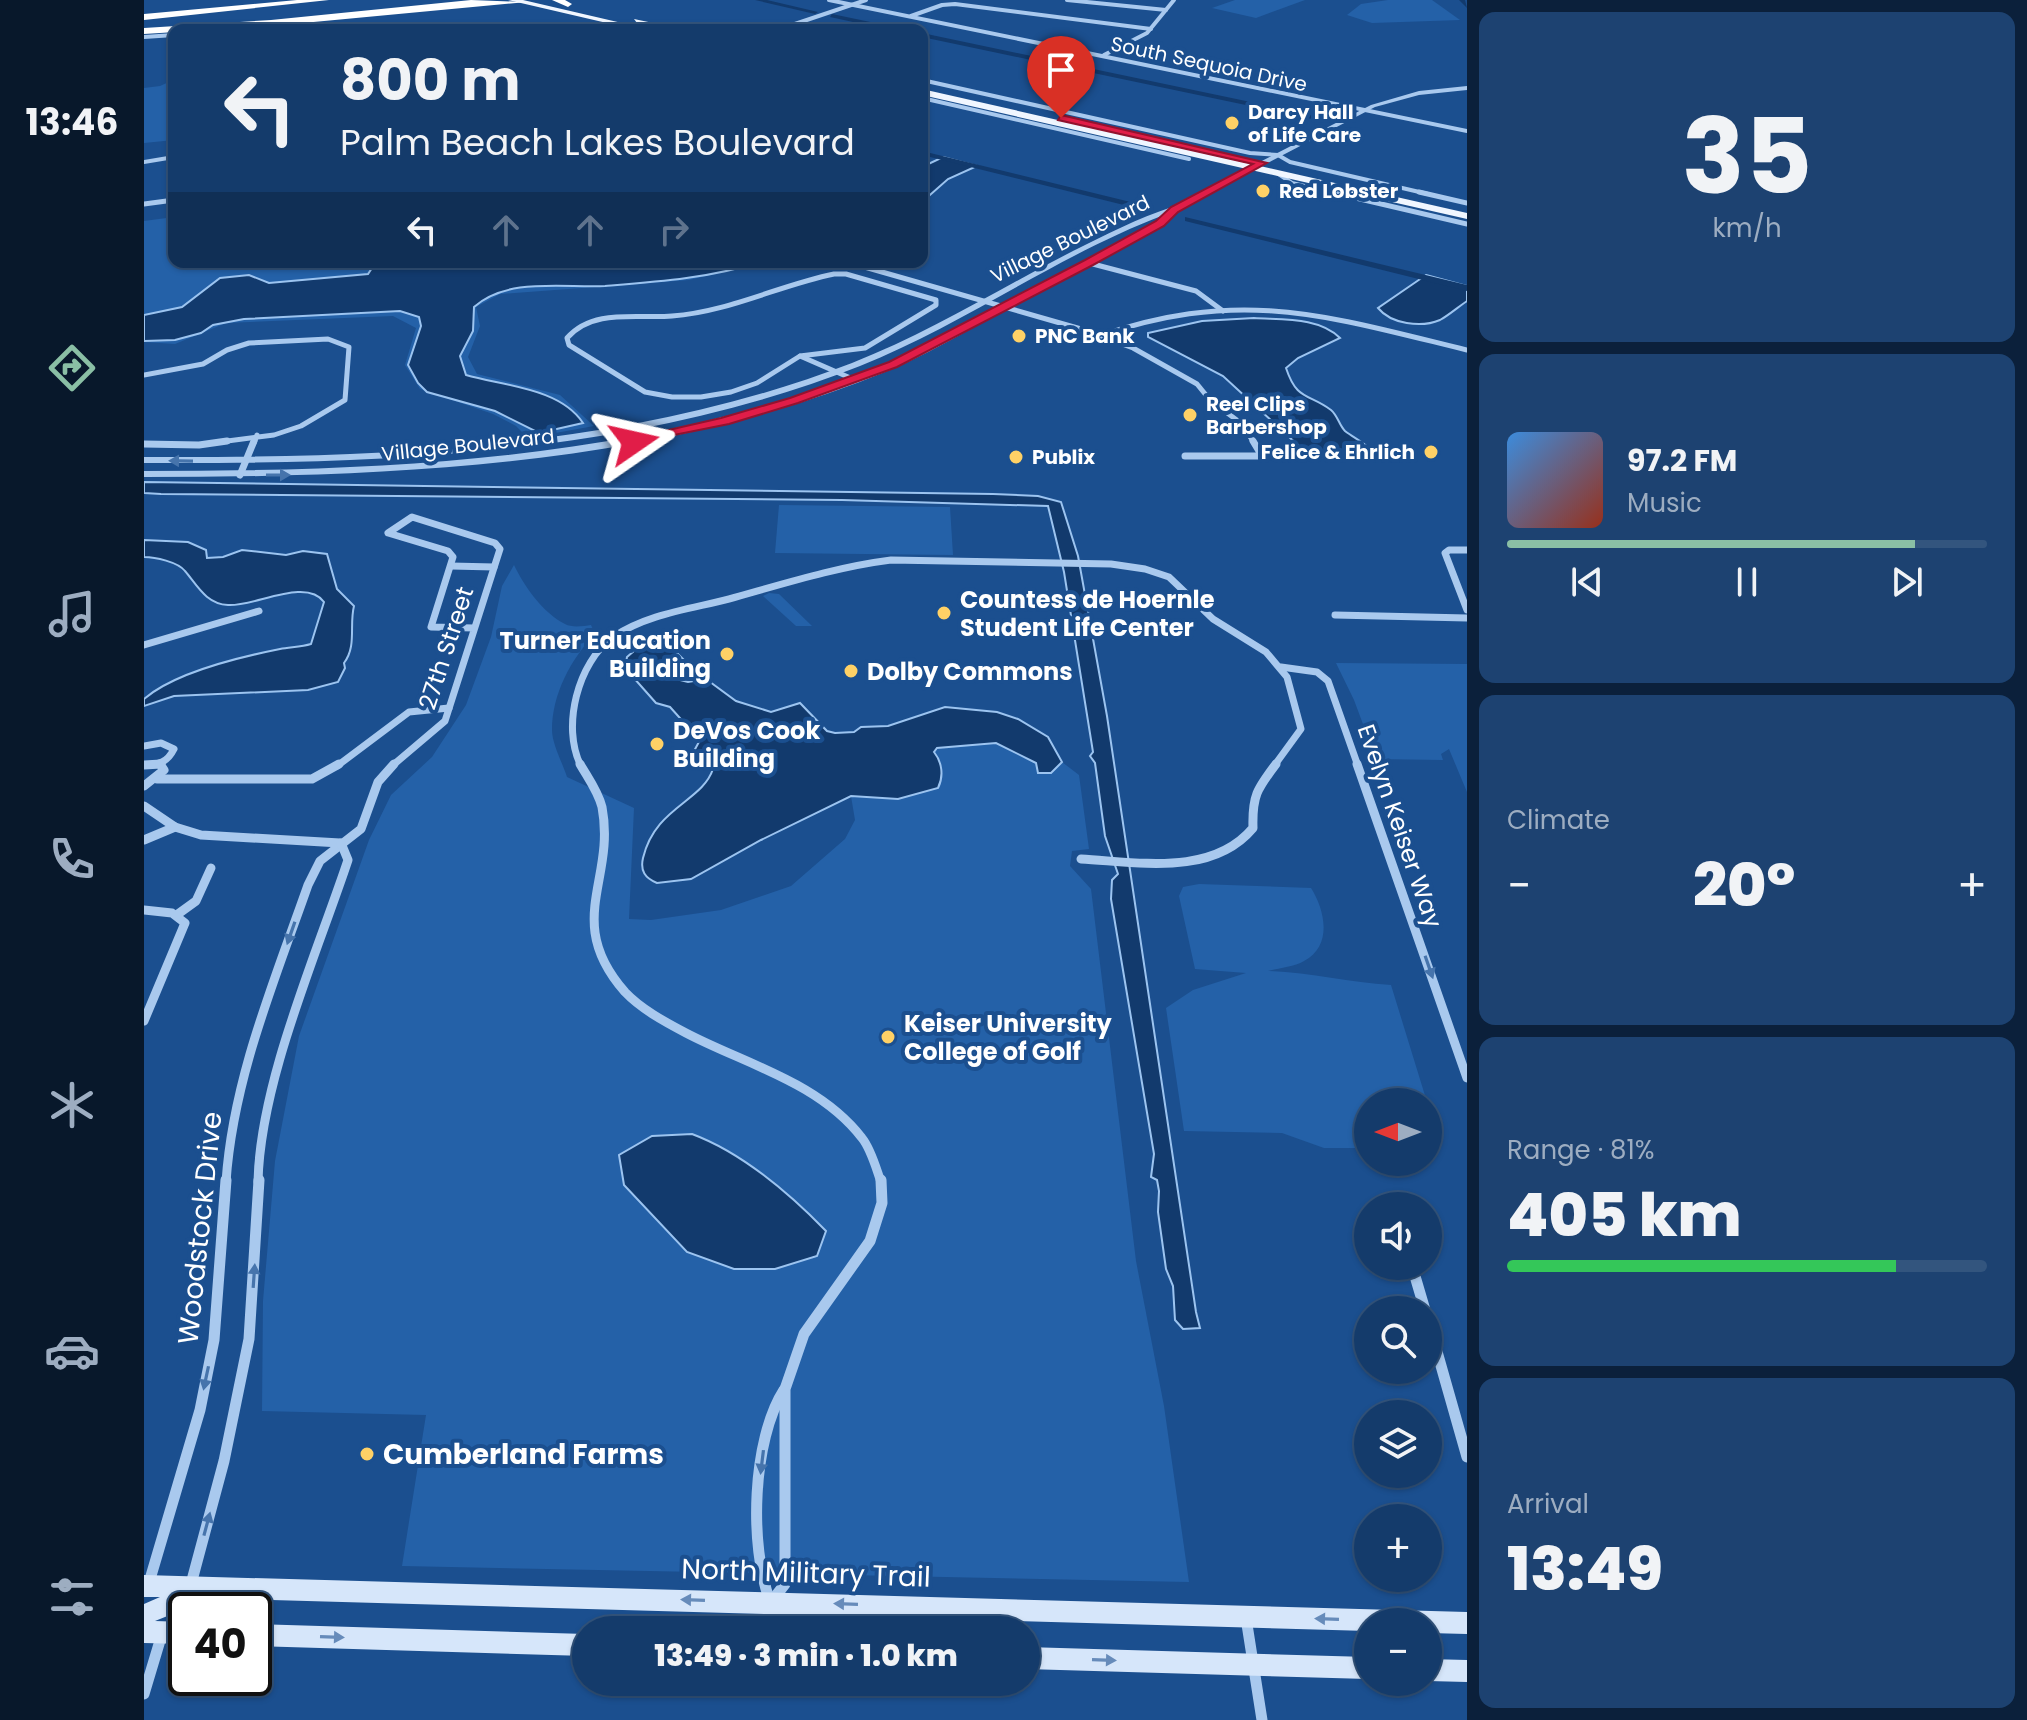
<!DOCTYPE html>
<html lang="en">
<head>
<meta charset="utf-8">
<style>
	:root { --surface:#143b6b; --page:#1d4271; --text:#f1f3f6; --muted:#9dadc1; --line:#33557e; --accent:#8abfa5 }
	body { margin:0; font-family:Poppins,sans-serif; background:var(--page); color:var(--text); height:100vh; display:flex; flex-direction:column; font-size:30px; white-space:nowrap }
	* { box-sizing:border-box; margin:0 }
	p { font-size:26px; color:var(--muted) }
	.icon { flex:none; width:44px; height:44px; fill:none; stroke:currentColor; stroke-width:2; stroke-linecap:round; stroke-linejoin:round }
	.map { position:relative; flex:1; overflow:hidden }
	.drawer { display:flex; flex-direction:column; gap:12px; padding:12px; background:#0b203b; width:560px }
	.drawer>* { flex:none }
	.banner { position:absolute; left:24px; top:24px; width:760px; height:244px; border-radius:16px; box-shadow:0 2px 6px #0004,0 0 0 2px var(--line); background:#143b6b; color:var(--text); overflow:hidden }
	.needle { width:52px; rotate:270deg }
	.buttons { position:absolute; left:1210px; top:1088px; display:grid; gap:16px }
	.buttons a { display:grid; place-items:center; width:88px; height:88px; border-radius:50%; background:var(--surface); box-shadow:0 2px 6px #0004,0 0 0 2px var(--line); font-size:40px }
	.speed { position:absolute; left:24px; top:1592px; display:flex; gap:16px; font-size:40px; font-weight:700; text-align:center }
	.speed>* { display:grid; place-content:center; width:104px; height:104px; border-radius:50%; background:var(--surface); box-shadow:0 2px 6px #0004,0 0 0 2px var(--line); line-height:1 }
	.speed .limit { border:4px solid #111; border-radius:12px; background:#fff; color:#111 }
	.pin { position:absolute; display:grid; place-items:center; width:68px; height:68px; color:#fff; margin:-82px -34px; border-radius:50% 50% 50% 0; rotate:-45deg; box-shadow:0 0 8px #0007 }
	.pin .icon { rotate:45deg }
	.me { position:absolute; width:88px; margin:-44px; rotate:79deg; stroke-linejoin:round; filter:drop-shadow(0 0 6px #0008) }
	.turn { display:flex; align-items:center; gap:28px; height:168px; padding:0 40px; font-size:36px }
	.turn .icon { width:104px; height:104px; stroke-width:2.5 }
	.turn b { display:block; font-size:56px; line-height:68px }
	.lanes { display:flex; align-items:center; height:76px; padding:0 40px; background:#0003; justify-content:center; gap:40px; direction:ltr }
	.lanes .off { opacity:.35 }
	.big { font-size:60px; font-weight:800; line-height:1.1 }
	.drawer .tile { flex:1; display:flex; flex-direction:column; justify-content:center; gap:12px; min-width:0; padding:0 28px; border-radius:16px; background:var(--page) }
	.drawer .dial { align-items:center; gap:0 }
	.dial b { font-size:104px; line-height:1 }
	.song { display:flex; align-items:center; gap:24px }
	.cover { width:96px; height:96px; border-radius:12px; background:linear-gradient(135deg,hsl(210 70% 55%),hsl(10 70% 35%)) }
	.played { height:8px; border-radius:4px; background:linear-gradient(90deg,var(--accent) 85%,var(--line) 85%) }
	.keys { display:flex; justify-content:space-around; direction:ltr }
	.heat { display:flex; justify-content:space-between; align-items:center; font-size:44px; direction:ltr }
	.charge { height:12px; border-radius:6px; background:linear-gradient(90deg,#34c759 81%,var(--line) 0) }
	.trip { position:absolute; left:428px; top:1616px; width:468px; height:80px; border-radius:40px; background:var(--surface); box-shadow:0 2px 6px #0004,0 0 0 2px var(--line); font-weight:800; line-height:80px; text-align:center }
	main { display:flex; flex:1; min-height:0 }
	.dock { display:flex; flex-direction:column; width:144px; justify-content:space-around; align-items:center; background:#08182b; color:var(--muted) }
	.dock .icon { width:56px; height:56px }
	.dock .current { color:var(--accent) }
	.dock b { font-size:36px; color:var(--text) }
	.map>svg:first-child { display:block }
	.green { fill:#2461a8 }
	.water { fill:#123a6d; stroke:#9cc4f0; stroke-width:2 }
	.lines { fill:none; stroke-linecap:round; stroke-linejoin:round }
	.canal { fill:#123a6d; fill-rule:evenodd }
	.minor-far4 { stroke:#a9c9ee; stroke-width:4 }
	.minor-far3 { stroke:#a9c9ee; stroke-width:5 }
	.minor-far2 { stroke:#a9c9ee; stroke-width:7 }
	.minor-far1 { stroke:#a9c9ee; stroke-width:9 }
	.minor { stroke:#a9c9ee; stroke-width:11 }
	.tertiary { fill:#a9c9ee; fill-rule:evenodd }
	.secondary { fill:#d6e6fa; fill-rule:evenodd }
	.primary { fill:#f0f6ff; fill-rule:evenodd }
	.motorway { fill:#fff; fill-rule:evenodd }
	.oneway { fill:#4674ac }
	.oneway2 { fill:#668bba }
	.route { fill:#e11d48; stroke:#92132f; stroke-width:2 }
	.poi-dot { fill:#ffd166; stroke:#1b4f8f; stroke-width:3 }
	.labels { text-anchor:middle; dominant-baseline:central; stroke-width:8; stroke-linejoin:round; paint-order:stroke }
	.far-street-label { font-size:20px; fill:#fff; stroke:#1b4f8f }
	.far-poi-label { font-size:20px; font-weight:bold; fill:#fff; stroke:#1b4f8f; text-anchor:start }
	.poi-label { font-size:24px; font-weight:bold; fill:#fff; stroke:#1b4f8f; text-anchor:start }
	.street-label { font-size:24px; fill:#fff; stroke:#1b4f8f }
	.near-street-label { font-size:28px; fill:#fff; stroke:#1b4f8f }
	.near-poi-label { font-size:28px; font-weight:bold; fill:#fff; stroke:#1b4f8f; text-anchor:start }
</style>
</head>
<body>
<main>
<nav class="dock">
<b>13:46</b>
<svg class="icon current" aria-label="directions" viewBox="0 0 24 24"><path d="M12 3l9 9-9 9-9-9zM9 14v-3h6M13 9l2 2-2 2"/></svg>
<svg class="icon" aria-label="music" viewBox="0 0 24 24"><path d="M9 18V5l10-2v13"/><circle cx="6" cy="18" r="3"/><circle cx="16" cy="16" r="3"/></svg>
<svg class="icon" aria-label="phone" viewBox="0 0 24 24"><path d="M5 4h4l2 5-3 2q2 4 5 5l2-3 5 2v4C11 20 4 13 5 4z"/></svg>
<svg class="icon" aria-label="climate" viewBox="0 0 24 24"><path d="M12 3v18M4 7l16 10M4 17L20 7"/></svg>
<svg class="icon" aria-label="car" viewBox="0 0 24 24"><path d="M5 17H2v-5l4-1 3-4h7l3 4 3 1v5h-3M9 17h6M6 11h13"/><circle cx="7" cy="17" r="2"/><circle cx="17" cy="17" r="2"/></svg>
<svg class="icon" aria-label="filters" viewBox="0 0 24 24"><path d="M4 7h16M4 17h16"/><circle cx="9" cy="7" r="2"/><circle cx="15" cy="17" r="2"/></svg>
</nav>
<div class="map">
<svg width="1323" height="1720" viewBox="0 0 1323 1720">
	<rect width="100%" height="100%" fill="#1b4f8f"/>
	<g class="green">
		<path d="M1091 0H1161L1112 18 1068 8Z"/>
		<path d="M1244 0H1288L1316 20 1228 23 1203 15 1217 4Z"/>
		<path d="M27 81H30V140L0 143V88L16 86Z"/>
		<path d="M30 217V262H621L545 280 356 294 332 307 336 326 324 357 333 374 416 395 450 426 384 438 372 426 349 414 276 389 261 365 272 328 249 316 82 323 31 344 0 342V221Z"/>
		<path d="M635 505 806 507 809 555 631 553Z"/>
		<path d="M370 565C380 586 399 613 421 624 428 628 440 626 447 625L451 634C427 659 408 694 408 730 408 744 419 764 423 777L490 808 485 919 507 920 577 910 647 886 701 839 711 820 707 796H720L799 746 852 743 893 763 907 773 918 762 935 775 945 849 928 851 926 866 947 889 992 1261 1020 1406 1045 1582 258 1566 282 1415 118 1411 119 1301 131 1161 155 1036 225 840 247 795 288 757 322 705 347 637 358 586Z"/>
		<path d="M625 593 635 594 668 626H652L619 596Z"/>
		<path d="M1192 663 1323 664V792L1305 749 1297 754 1299 760 1232 759 1210 700Z"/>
		<path d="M1055 884 1167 888C1181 910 1189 946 1160 961 1150 967 1135 968 1124 971 1166 972 1206 983 1247 985L1283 1102H1224V1148H1180L1138 1133 1040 1131 1022 1008 1049 990 1102 973 1051 969 1035 896 1039 887Z"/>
	</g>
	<g class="water">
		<path d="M799 157 833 166 804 179 778 202V167Z"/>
		<path d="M232 262H476L487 265 615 262C568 278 511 282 461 286 420 288 363 277 330 307L329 331 316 356 322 375C360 386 416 388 439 423L395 433 351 411 283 392 274 383 264 365 277 326 275 317 256 311 100 319 69 325 57 333 31 340 0 341V315L38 307 76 278 105 275 125 283 224 274Z"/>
		<path d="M1282 275 1323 286V301C1314 307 1305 315 1296 320 1277 328 1247 324 1234 308Z"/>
		<path d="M1110 318C1139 320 1175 317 1196 338L1154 358 1142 368C1153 401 1164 393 1187 410 1194 416 1195 425 1201 431 1210 438 1218 441 1227 450 1208 463 1180 457 1158 455L1156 447 1079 376 1004 337V333L1058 321Z"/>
		<path d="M0 482 849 494 894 496 917 502 934 556 963 716 1052 1312 1056 1328 1039 1329 1031 1320 1029 1286 1022 1269 1014 1212 1015 1191 1013 1180 1007 1177 1010 1154 967 899 968 880 974 874 961 836 951 763 946 756 949 752 920 572 904 506 698 500 17 494 0 493Z"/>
		<path d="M0 540 44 542 62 550 63 558 79 557 98 550 142 555 159 551 183 554 193 589 210 606C205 625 213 646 200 663L201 668 194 682 164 690 30 696 0 706V699C30 673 96 657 136 649 146 647 157 647 167 644L180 602C162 577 110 607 84 605 62 604 53 585 41 571 34 562 11 557 0 557Z"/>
		<path d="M510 641H521L545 665 532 669V679L544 682 562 679 592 701 627 712 656 703 683 731 691 733 710 732 717 727 744 726 801 707 853 712 874 719 904 737 918 762 907 773H894L892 763 852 743 793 748 790 752C798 762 800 776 794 788L754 799 707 796 617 840 547 879 513 883C501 878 496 871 499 858 511 807 558 802 569 769L550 757 549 753 556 740V731L550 725 543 726 526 707 512 703 481 668 483 657 497 645Z"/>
		<path d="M548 1134C599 1153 644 1192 682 1231L673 1256 631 1269H590L543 1252 480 1185 475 1155 508 1136Z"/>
	</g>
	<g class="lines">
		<g class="canal">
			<path d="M611 0H623L674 12 671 14Z"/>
			<path d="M1315 0H1321L1323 8Z"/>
			<path d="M688 14 755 28 758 30H746L686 17Z"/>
			<path d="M778 33 1178 117 1182 119 1178 121 778 37Z"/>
			<path d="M778 151 1007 207 1008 209 1004 211 778 155Z"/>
			<path d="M1041 217 1323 285V291L1041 221Z"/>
		</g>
		<g class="minor-far4">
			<path d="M685 0 1323 131"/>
			<path d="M923 0 1022 10"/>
			<path d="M767 16 798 5 811 4 1007 29"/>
			<path d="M109 30 200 25 275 30"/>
			<path d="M633 30 722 0"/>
			<path d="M0 37 30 35"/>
			<path d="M960 55 1003 33 1030 0"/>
			<path d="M778 80 1106 153 1134 155 1146 162 1284 194"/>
			<path d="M778 98 1045 159"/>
			<path d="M0 162 30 157"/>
			<path d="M1133 173 1148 183 1194 194"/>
		</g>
		<g class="minor-far3">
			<path d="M1186 192 1323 224"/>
			<path d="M1275 192 1323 203"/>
			<path d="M0 204 30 200"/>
			<path d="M703 262 937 329 989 348 1053 384 1066 400 1098 424 1110 443"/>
			<path d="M945 263 1052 291 1079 311"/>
			<path d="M690 274H702L792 300V305L721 348 656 356 613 383 587 392 557 397H528L501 392 425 345 423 338C449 308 493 319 528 316 584 312 636 285 690 274Z"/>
			<path d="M955 336C1098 287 1183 316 1323 350"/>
			<path d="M656 356 711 380"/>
			<path d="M0 375 59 364 83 350 105 343 184 339 205 347 201 400 157 426 130 435 68 443"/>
			<path d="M110 443 113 435"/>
		</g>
		<g class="minor-far2">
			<path d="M0 444 55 445 83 441"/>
			<path d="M1041 456H1118L1109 441"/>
			<path d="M96 475 110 441"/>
			<path d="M1323 550H1305L1301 553 1323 610"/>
			<path d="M307 566 350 567"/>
			<path d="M1191 615 1323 618"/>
			<path d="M0 645 115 611"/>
			<path d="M1137 667 1173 672 1184 681 1214 766"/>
			<path d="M0 746 17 743 30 749C23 763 15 764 0 765"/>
			<path d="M193 766 265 712 305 708"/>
			<path d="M248 766 301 721 356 549 351 543 268 517 244 533 304 551 309 557 287 627 330 628"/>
			<path d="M437 766C417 727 434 662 469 637 503 614 546 609 585 599 639 584 692 567 747 560L967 564 1001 569 1025 577 1069 619 1122 652 1143 677 1157 729 1130 766"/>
		</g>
		<g class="minor-far1">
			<path d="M436 764C444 778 454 791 458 807 472 881 419 921 481 992 497 1009 521 1022 542 1033 601 1064 675 1082 718 1138 727 1149 732 1168 737 1182"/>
			<path d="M1213 764 1323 1078"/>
			<path d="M0 765 17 764"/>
			<path d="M13 779H168L195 764"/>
			<path d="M0 786 20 770 16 764"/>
			<path d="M0 806 31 827 57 835 196 843"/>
			<path d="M0 840 31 827"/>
			<path d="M937 859C994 862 1068 877 1109 828 1108 796 1113 789 1132 764"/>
			<path d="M0 910 28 913 41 923 0 1021"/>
			<path d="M34 914 52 901 67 868"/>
			<path d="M82 1182C89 1079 130 982 164 885L176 861 217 829 234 782 250 764"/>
			<path d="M114 1182C116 1083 172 956 204 860L197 843"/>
		</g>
		<g class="minor">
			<path d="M1268 1266 1281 1310"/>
			<path d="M1284 1320 1323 1457"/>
			<path d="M47 1584 80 1461 105 1339 115 1180"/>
			<path d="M4 1586 56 1410 70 1340 82 1180"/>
			<path d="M626 1601C605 1546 608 1440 640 1390"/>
			<path d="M1102 1618 1118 1720"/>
			<path d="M625 1630 627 1602 641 1584V1389L660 1334 726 1241 738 1203 737 1180"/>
			<path d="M0 1694 18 1634"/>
		</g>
		<path class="tertiary" d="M1323 86V90L1275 95 1231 107 1032 211 1019 225C962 256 905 287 848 317 814 336 781 355 746 370 510 467 252 477 0 477V471C249 471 503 460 737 366 786 347 831 319 877 295 909 278 941 261 973 243 989 235 1006 227 1020 215 914 255 821 324 716 366 488 456 241 464 0 463V457C239 458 482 450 708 363 785 333 855 289 929 251 961 235 994 218 1028 207L1227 105 1275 91Z"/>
		<g class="secondary">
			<path d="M0 1575 1323 1612V1634L1284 1633V1622H1224V1631L90 1599 67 1610H42V1621L34 1618 31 1613 11 1621 42 1622V1644L0 1643V1604L16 1597H0Z"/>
			<path d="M110 1624 442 1634V1656L110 1646Z"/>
			<path d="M882 1647 1224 1657V1679L882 1669Z"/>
			<path d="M1284 1659 1323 1660V1682L1284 1681Z"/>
		</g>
		<g class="primary">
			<path d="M364 0H379L508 30H493Z"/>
			<path d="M490 19 533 28 537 30 493 23Z"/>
			<path d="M778 89 1323 213V219L778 95Z"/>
		</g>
		<g class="motorway">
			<path d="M153 0H185L0 20V14Z"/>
			<path d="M327 0 383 2 127 26 0 34V28L127 20Z"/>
			<path d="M408 0H421L428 4 424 7Z"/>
		</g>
	</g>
	<defs><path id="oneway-solid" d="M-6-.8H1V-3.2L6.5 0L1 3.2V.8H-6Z" transform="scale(2)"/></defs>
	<g class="oneway">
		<use href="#oneway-solid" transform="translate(37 461) rotate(-179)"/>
		<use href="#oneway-solid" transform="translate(134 475)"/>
		<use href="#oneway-solid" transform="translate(147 933) rotate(109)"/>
		<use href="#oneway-solid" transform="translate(1285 967) rotate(71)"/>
		<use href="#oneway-solid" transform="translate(110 1276) rotate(-86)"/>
		<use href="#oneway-solid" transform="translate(62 1378) rotate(102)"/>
		<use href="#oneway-solid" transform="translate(618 1462) rotate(97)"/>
		<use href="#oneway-solid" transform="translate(63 1524) rotate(-75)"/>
	</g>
	<g class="oneway2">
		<use href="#oneway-solid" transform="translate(549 1600) rotate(-178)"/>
		<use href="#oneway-solid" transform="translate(702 1604) rotate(-178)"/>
		<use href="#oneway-solid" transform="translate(1183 1619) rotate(-178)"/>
		<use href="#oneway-solid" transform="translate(188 1637) rotate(2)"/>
		<use href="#oneway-solid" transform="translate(960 1660) rotate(2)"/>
	</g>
	<path class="route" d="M917 115 1123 163 1034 212 1020 226 949 265 753 367 654 403 585 424 485 444V439L577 418 646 398 745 362 941 260 1012 221 1027 207 1109 164 914 120Z"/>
	<g class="poi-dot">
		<circle cx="1088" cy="123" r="8"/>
		<circle cx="1119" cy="191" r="8"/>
		<circle cx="875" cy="336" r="8"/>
		<circle cx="1046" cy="415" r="8"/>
		<circle cx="1287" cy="452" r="8"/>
		<circle cx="872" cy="457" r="8"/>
		<circle cx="800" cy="613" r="8"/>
		<circle cx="583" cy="654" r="8"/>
		<circle cx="707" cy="671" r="8"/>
		<circle cx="513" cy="744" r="8"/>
		<circle cx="744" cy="1037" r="8"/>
		<circle cx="223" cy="1454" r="8"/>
	</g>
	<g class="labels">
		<g class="far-street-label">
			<text transform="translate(1065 64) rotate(12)">South Sequoia Drive</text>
			<text transform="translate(926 239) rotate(-26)">Village Boulevard</text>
			<text transform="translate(324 445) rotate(-6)">Village Boulevard</text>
		</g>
		<g class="far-poi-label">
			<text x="1104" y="112">Darcy Hall<tspan x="1104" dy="23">of Life Care</tspan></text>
			<text x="1135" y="191">Red Lobster</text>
			<text x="891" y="336">PNC Bank</text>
			<text x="1062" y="404">Reel Clips<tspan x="1062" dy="23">Barbershop</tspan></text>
			<text x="1271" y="452" text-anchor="end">Felice &amp; Ehrlich</text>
			<text x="888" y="457">Publix</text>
		</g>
		<g class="poi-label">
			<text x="816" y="599">Countess de Hoernle<tspan x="816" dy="28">Student Life Center</tspan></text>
			<text x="567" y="640" text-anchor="end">Turner Education<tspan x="567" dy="28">Building</tspan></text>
			<text x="723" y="671">Dolby Commons</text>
			<text x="529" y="730">DeVos Cook<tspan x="529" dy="28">Building</tspan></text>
			<text x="760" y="1023">Keiser University<tspan x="760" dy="28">College of Golf</tspan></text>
		</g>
		<g class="street-label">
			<text transform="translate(302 648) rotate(-72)">27th Street</text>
			<text transform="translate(1256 826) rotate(71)">Evelyn Keiser Way</text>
		</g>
		<g class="near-street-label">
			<text transform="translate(56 1228) rotate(-84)">Woodstock Drive</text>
			<text transform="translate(662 1573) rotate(2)">North Military Trail</text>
		</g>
		<g class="near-poi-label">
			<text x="239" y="1454">Cumberland Farms</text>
		</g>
	</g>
</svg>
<div class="buttons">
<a><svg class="needle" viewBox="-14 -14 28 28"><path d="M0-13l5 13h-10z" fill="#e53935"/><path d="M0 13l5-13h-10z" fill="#9dadc1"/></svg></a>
<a><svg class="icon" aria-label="sound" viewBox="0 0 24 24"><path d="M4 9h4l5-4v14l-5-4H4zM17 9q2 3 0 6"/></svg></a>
<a><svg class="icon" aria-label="search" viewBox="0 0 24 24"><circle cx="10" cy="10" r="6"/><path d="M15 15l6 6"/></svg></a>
<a><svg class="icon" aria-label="layers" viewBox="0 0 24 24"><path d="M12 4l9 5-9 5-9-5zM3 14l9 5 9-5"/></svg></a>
<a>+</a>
<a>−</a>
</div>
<div class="speed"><div class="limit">40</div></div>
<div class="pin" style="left:917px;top:118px;background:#d93025"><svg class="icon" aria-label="arrive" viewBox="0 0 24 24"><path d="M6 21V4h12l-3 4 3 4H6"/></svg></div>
<svg class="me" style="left:490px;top:442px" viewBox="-20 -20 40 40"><path d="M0-17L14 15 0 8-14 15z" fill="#e11d48" stroke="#fff" stroke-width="4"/></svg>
<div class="trip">13:49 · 3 min · 1.0 km</div>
<div class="banner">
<div class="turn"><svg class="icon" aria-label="left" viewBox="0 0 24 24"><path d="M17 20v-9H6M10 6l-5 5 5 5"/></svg><div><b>800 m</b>Palm Beach Lakes Boulevard</div></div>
<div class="lanes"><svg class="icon" aria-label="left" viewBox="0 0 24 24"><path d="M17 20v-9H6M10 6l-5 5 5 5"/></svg><svg class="icon off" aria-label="ahead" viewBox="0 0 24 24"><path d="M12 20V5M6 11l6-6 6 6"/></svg><svg class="icon off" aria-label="ahead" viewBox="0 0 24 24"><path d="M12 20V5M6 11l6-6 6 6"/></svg><svg class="icon off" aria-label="right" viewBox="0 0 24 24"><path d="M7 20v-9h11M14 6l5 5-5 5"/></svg></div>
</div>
</div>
<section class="drawer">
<div class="tile dial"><b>35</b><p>km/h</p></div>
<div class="tile">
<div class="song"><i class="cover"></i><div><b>97.2 FM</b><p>Music</p></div></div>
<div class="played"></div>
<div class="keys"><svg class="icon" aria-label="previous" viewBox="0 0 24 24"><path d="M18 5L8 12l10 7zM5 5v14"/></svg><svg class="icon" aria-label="pause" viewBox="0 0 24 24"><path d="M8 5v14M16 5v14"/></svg><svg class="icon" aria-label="next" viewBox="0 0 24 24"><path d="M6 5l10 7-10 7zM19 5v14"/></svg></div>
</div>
<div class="tile"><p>Climate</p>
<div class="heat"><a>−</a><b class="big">20°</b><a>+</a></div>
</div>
<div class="tile"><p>Range · 81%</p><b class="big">405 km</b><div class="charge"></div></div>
<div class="tile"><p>Arrival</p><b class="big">13:49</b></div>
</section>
</main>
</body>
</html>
